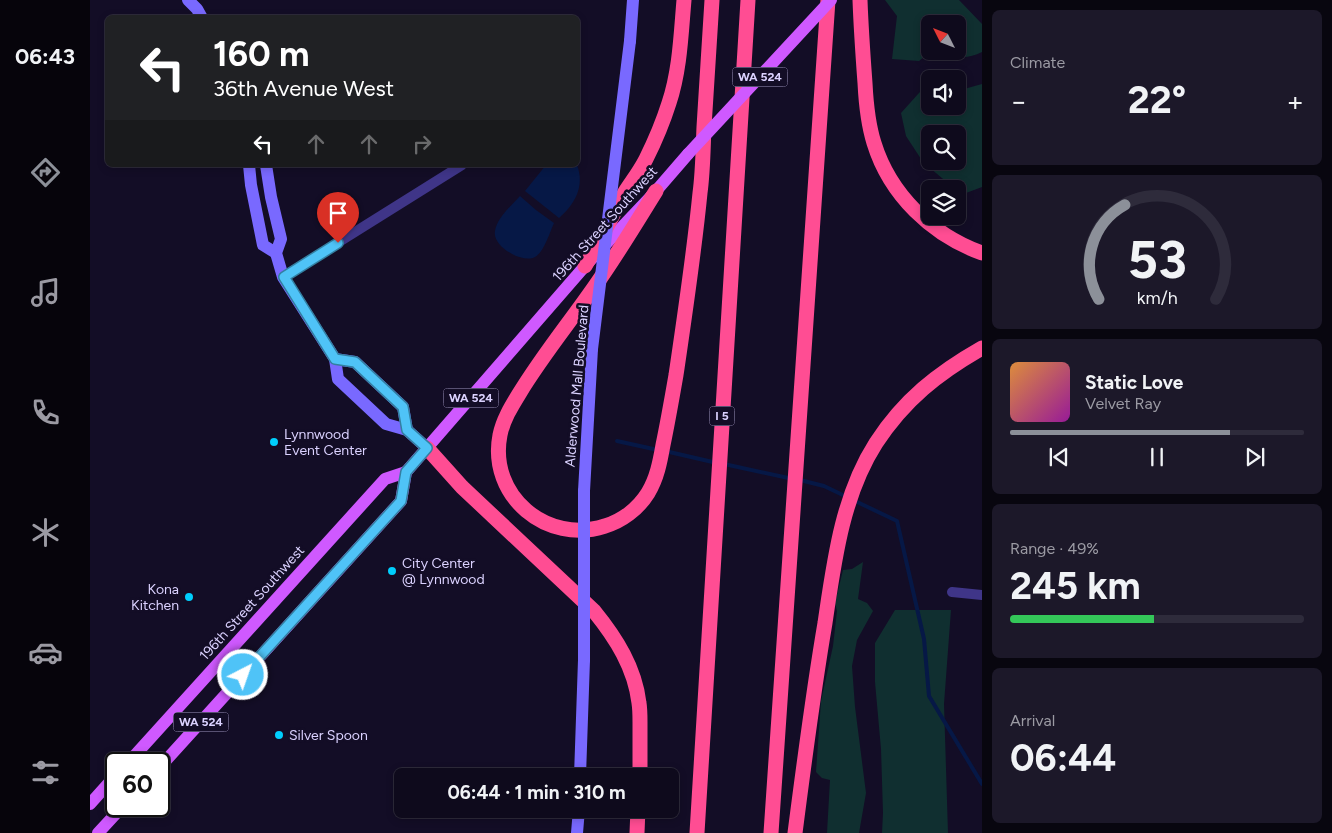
<!DOCTYPE html>
<html lang="en">
<head>
<meta charset="utf-8">
<style>
	:root { --surface:#0e0a1c; --page:#1c1829; --text:#f1f3f6; --muted:#9b9aa3; --line:#2e2b3b; --accent:#8c9099 }
	body { margin:0; font-family:Figtree,sans-serif; background:var(--page); color:var(--text); height:100vh; display:flex; flex-direction:column; font-size:19px; white-space:nowrap }
	* { box-sizing:border-box; margin:0 }
	p { font-size:16px; color:var(--muted) }
	.icon { flex:none; width:28px; height:28px; fill:none; stroke:currentColor; stroke-width:2; stroke-linecap:round; stroke-linejoin:round }
	.map { position:relative; flex:1; overflow:hidden }
	.side { display:flex; flex-direction:column; gap:10px; padding:10px; background:#08060f; width:350px }
	.side>* { flex:none }
	.hud { position:absolute; left:15px; top:15px; width:475px; height:152px; border-radius:8px; box-shadow:0 2px 8px #0003,0 0 0 1px var(--line); background:#202124; color:#fff; overflow:hidden }
	.needle { width:32px; rotate:312deg }
	.buttons { position:absolute; left:831px; top:15px; display:grid; gap:10px }
	.buttons a { display:grid; place-items:center; width:45px; height:45px; border-radius:8px; background:var(--surface); box-shadow:0 2px 8px #0003,0 0 0 1px var(--line); font-size:25px }
	.speed { position:absolute; left:15px; top:752px; display:flex; gap:10px; font-size:25px; font-weight:700; text-align:center }
	.speed>* { display:grid; place-content:center; width:65px; height:65px; border-radius:50%; background:var(--surface); box-shadow:0 2px 8px #0003,0 0 0 1px var(--line); line-height:1 }
	.speed .limit { border:2px solid #111; border-radius:8px; background:#fff; color:#111 }
	.pin { position:absolute; display:grid; place-items:center; width:42px; height:42px; color:#fff; margin:-51px -21px; border-radius:50% 50% 50% 0; rotate:-45deg; box-shadow:0 0 5px #0007 }
	.pin .icon { rotate:45deg }
	.me { position:absolute; width:55px; margin:-28px; rotate:41deg; stroke-linejoin:round; filter:drop-shadow(0 0 4px #0008) }
	.turn { display:flex; align-items:center; gap:18px; height:105px; padding:0 25px; font-size:22px }
	.turn .icon { width:65px; height:65px; stroke-width:2.5 }
	.turn b { display:block; font-size:35px; line-height:42px }
	.lanes { display:flex; align-items:center; height:48px; padding:0 25px; background:#0003; justify-content:center; gap:25px; direction:ltr }
	.lanes .off { opacity:.35 }
	.big { font-size:38px; font-weight:700; line-height:1.1 }
	.side .tile { flex:1; display:flex; flex-direction:column; justify-content:center; gap:8px; min-width:0; padding:0 18px; border-radius:8px; background:var(--page) }
	.side .dial { align-items:center; gap:0 }
	.dial svg { height:130px; overflow:visible; fill:none; stroke:var(--line); stroke-width:7; stroke-linecap:round; text-anchor:middle }
	.dial text { fill:var(--text); stroke:none }
	.song { display:flex; align-items:center; gap:15px }
	.cover { width:60px; height:60px; border-radius:8px; background:linear-gradient(135deg,hsl(30 70% 55%),hsl(300 70% 35%)) }
	.played { height:5px; border-radius:2px; background:linear-gradient(90deg,var(--accent) 75%,var(--line) 75%) }
	.keys { display:flex; justify-content:space-around; direction:ltr }
	.heat { display:flex; justify-content:space-between; align-items:center; font-size:28px; direction:ltr }
	.charge { height:8px; border-radius:4px; background:linear-gradient(90deg,#34c759 49%,var(--line) 0) }
	.trip { position:absolute; left:304px; top:768px; width:285px; height:50px; border-radius:8px; background:var(--surface); box-shadow:0 2px 8px #0003,0 0 0 1px var(--line); font-weight:700; line-height:50px; text-align:center }
	main { display:flex; flex:1; min-height:0 }
	.dock { display:flex; flex-direction:column; width:90px; justify-content:space-around; align-items:center; background:#06040b; color:var(--muted) }
	.dock .icon { width:35px; height:35px }
	.dock .current { color:var(--accent) }
	.dock b { font-size:22px; color:var(--text) }
	.map>svg:first-child { display:block }
	.green { fill:#102f30; fill-rule:evenodd }
	.water { fill:#061846 }
	.lines { fill:none; stroke-linecap:round; stroke-linejoin:round }
	.stream { stroke:#061846; stroke-width:4 }
	.street { stroke:#3f3588; stroke-width:10 }
	.secondary { stroke:#7969ff; stroke-width:12 }
	.primary { stroke:#cf59ff; stroke-width:12 }
	.highway { stroke:#ff4d93; stroke-width:15 }
	.secondary-bridge { stroke:#7969ff; stroke-width:12 }
	.primary-bridge { stroke:#cf59ff; stroke-width:12 }
	.route-casing { stroke:#337fa1; stroke-width:12 }
	.route { stroke:#4fc3f7; stroke-width:9 }
	.poi-dot { fill:#00cefd; stroke:#130d26; stroke-width:2 }
	.labels { text-anchor:middle; dominant-baseline:central; stroke-width:5; stroke-linejoin:round; paint-order:stroke }
	.shield { fill:#130d26; stroke:#9f97be; stroke-width:1 }
	.shield-label { font-size:12px; font-weight:bold; fill:#dbd2ff }
	.street-label { font-size:14px; fill:#dbd2ff; stroke:#130d26 }
	.poi-label { font-size:14px; fill:#dbd2ff; stroke:#130d26; text-anchor:start }
</style>
</head>
<body>
<main>
<nav class="dock">
<b>06:43</b>
<svg class="icon current" aria-label="directions" viewBox="0 0 24 24"><path d="M12 3l9 9-9 9-9-9zM9 14v-3h6M13 9l2 2-2 2"/></svg>
<svg class="icon" aria-label="music" viewBox="0 0 24 24"><path d="M9 18V5l10-2v13"/><circle cx="6" cy="18" r="3"/><circle cx="16" cy="16" r="3"/></svg>
<svg class="icon" aria-label="phone" viewBox="0 0 24 24"><path d="M5 4h4l2 5-3 2q2 4 5 5l2-3 5 2v4C11 20 4 13 5 4z"/></svg>
<svg class="icon" aria-label="climate" viewBox="0 0 24 24"><path d="M12 3v18M4 7l16 10M4 17L20 7"/></svg>
<svg class="icon" aria-label="car" viewBox="0 0 24 24"><path d="M5 17H2v-5l4-1 3-4h7l3 4 3 1v5h-3M9 17h6M6 11h13"/><circle cx="7" cy="17" r="2"/><circle cx="17" cy="17" r="2"/></svg>
<svg class="icon" aria-label="filters" viewBox="0 0 24 24"><path d="M4 7h16M4 17h16"/><circle cx="9" cy="7" r="2"/><circle cx="15" cy="17" r="2"/></svg>
</nav>
<div class="map">
<svg width="892" height="833" viewBox="0 0 892 833">
	<rect width="100%" height="100%" fill="#130d26"/>
	<g class="green">
		<path d="M795 0H869L892 24V52C878 59 866 59 852 51H868V24H840V51H841L837 54 829 61 802 59 807 16Z"/>
		<path d="M838 83H840V106H868V88L874 89 892 84V187L876 193 859 184 833 162 816 136 811 113ZM840 134H868V161H840Z"/>
		<path d="M773 562 768 599 777 603 783 611 767 640 762 666 765 707 776 793 769 833H737L740 780 732 778 726 772 731 701 743 646 747 611 745 603 753 570 762 569Z"/>
		<path d="M805 610H861L854 704 858 833H792L793 813 791 749 785 682V643Z"/>
	</g>
	<g class="water">
		<path d="M456 165H487C495 186 485 204 469 218L435 191Z"/>
		<path d="M430 196 446 210 464 223C460 232 454 252 445 257 432 264 402 246 405 231 407 218 421 206 430 196Z"/>
	</g>
	<g class="lines">
		<g class="stream">
			<path d="M527 441 568 450"/>
			<path d="M575 451 627 463"/>
			<path d="M634 464 703 479"/>
			<path d="M710 480 734 486 757 497"/>
			<path d="M763 500 807 521 834 639 839 696 892 784"/>
		</g>
		<g class="street">
			<path d="M193 277 372 165"/>
			<path d="M862 592 892 595"/>
		</g>
		<g class="secondary">
			<path d="M98 0 107 9 112 18"/>
			<path d="M540 41 543 0"/>
			<path d="M159 165 161 185 173 245 186 253"/>
			<path d="M176 165 181 197 191 239 186 253 193 277 245 359 248 379 296 424 317 430 337 448"/>
			<path d="M245 359 265 362 313 407 317 430"/>
			<path d="M494 491 502 349"/>
			<path d="M490 776 494 660"/>
			<path d="M487 833 489 809"/>
		</g>
		<g class="primary">
			<path d="M37 764 295 479 316 472"/>
			<path d="M69 768 311 501 316 472 495 266 566 191 598 154"/>
			<path d="M0 804 26 775"/>
			<path d="M8 833 33 806"/>
		</g>
		<g class="highway">
			<path d="M770 0C771 28 773 56 775 83 776 103 778 124 784 143 800 195 842 235 892 253"/>
			<path d="M566 191C546 223 527 255 505 286 480 322 452 356 429 394 421 407 413 420 410 435 398 496 457 545 515 526 532 521 548 509 558 493 567 478 570 462 573 445 578 421 582 398 586 375 595 314 604 254 610 193 613 171 613 149 614 127 617 85 619 42 622 0"/>
			<path d="M495 266C509 242 522 217 535 192 542 181 550 171 556 159 565 141 573 122 579 103 590 70 591 34 594 0"/>
			<path d="M337 448 372 487 504 611C526 638 545 668 549 703 550 709 550 716 550 722 550 740 550 758 550 776"/>
			<path d="M547 833 548 809"/>
			<path d="M607 833 658 0"/>
			<path d="M681 833 738 0"/>
			<path d="M705 833C714 763 723 693 735 623 744 562 752 496 786 443 814 400 848 373 892 348"/>
		</g>
		<g class="secondary-bridge">
			<path d="M502 349 540 41"/>
			<path d="M494 491V660"/>
		</g>
		<path class="primary-bridge" d="M598 154 741 0"/>
	</g>
	<g class="lines">
		<g class="route-casing">
			<path id="route" d="M153 675 311 501 316 472 337 448 317 430 313 407 265 362 245 359 194 277 248 243"/>
		</g>
		<use href="#route" class="route"/>
	</g>
	<g class="poi-dot">
		<circle cx="184" cy="442" r="5"/>
		<circle cx="302" cy="571" r="5"/>
		<circle cx="99" cy="597" r="5"/>
		<circle cx="189" cy="735" r="5"/>
	</g>
	<g class="labels">
		<g class="shield">
			<rect x="642.5" y="67.5" width="55" height="19" rx="4"/>
			<rect x="353.5" y="388.5" width="55" height="19" rx="4"/>
			<rect x="619.5" y="406.5" width="25" height="19" rx="4"/>
			<rect x="83.5" y="712.5" width="55" height="19" rx="4"/>
		</g>
		<g class="shield-label">
			<text x="670" y="77">WA 524</text>
			<text x="381" y="398">WA 524</text>
			<text x="632" y="416">I 5</text>
			<text x="111" y="722">WA 524</text>
		</g>
		<g class="street-label">
			<text transform="translate(515 224) rotate(-48)">196th Street Southwest</text>
			<text transform="translate(487 386) rotate(-85)">Alderwood Mall Boulevard</text>
			<text transform="translate(162 603) rotate(-48)">196th Street Southwest</text>
		</g>
		<g class="poi-label">
			<text x="194" y="434">Lynnwood<tspan x="194" dy="16">Event Center</tspan></text>
			<text x="312" y="563">City Center<tspan x="312" dy="16">@ Lynnwood</tspan></text>
			<text x="89" y="589" text-anchor="end">Kona<tspan x="89" dy="16">Kitchen</tspan></text>
			<text x="199" y="735">Silver Spoon</text>
		</g>
	</g>
</svg>
<div class="buttons">
<a><svg class="needle" viewBox="-14 -14 28 28"><path d="M0-13l5 13h-10z" fill="#e53935"/><path d="M0 13l5-13h-10z" fill="#9b9aa3"/></svg></a>
<a><svg class="icon" aria-label="sound" viewBox="0 0 24 24"><path d="M4 9h4l5-4v14l-5-4H4zM17 9q2 3 0 6"/></svg></a>
<a><svg class="icon" aria-label="search" viewBox="0 0 24 24"><circle cx="10" cy="10" r="6"/><path d="M15 15l6 6"/></svg></a>
<a><svg class="icon" aria-label="layers" viewBox="0 0 24 24"><path d="M12 4l9 5-9 5-9-5zM3 14l9 5 9-5"/></svg></a>
</div>
<div class="speed"><div class="limit">60</div></div>
<div class="pin" style="left:248px;top:243px;background:#d93025"><svg class="icon" aria-label="arrive" viewBox="0 0 24 24"><path d="M6 21V4h12l-3 4 3 4H6"/></svg></div>
<svg class="me" style="left:153px;top:675px" viewBox="-20 -20 40 40"><circle r="17" fill="#4fc3f7" stroke="#fff" stroke-width="3"/><path d="M0-11L8 9 0 5-8 9z" fill="#fff"/></svg>
<div class="trip">06:44 · 1 min · 310 m</div>
<div class="hud">
<div class="turn"><svg class="icon" aria-label="left" viewBox="0 0 24 24"><path d="M17 20v-9H6M10 6l-5 5 5 5"/></svg><div><b>160 m</b>36th Avenue West</div></div>
<div class="lanes"><svg class="icon" aria-label="left" viewBox="0 0 24 24"><path d="M17 20v-9H6M10 6l-5 5 5 5"/></svg><svg class="icon off" aria-label="ahead" viewBox="0 0 24 24"><path d="M12 20V5M6 11l6-6 6 6"/></svg><svg class="icon off" aria-label="ahead" viewBox="0 0 24 24"><path d="M12 20V5M6 11l6-6 6 6"/></svg><svg class="icon off" aria-label="right" viewBox="0 0 24 24"><path d="M7 20v-9h11M14 6l5 5-5 5"/></svg></div>
</div>
</div>
<section class="side">
<div class="tile"><p>Climate</p>
<div class="heat"><a>−</a><b class="big">22°</b><a>+</a></div>
</div>
<div class="tile dial"><svg viewBox="0 0 100 80">
<path d="M14 69A42 42 0 1 1 86 69"/>
<path d="M14 69A42 42 0 0 1 30 11" stroke="#8c9099"/>
<text x="50" y="56" font-size="32" font-weight="700">53</text>
<text x="50" y="72" font-size="11">km/h</text>
</svg></div>
<div class="tile">
<div class="song"><i class="cover"></i><div><b>Static Love</b><p>Velvet Ray</p></div></div>
<div class="played"></div>
<div class="keys"><svg class="icon" aria-label="previous" viewBox="0 0 24 24"><path d="M18 5L8 12l10 7zM5 5v14"/></svg><svg class="icon" aria-label="pause" viewBox="0 0 24 24"><path d="M8 5v14M16 5v14"/></svg><svg class="icon" aria-label="next" viewBox="0 0 24 24"><path d="M6 5l10 7-10 7zM19 5v14"/></svg></div>
</div>
<div class="tile"><p>Range · 49%</p><b class="big">245 km</b><div class="charge"></div></div>
<div class="tile"><p>Arrival</p><b class="big">06:44</b></div>
</section>
</main>
</body>
</html>
